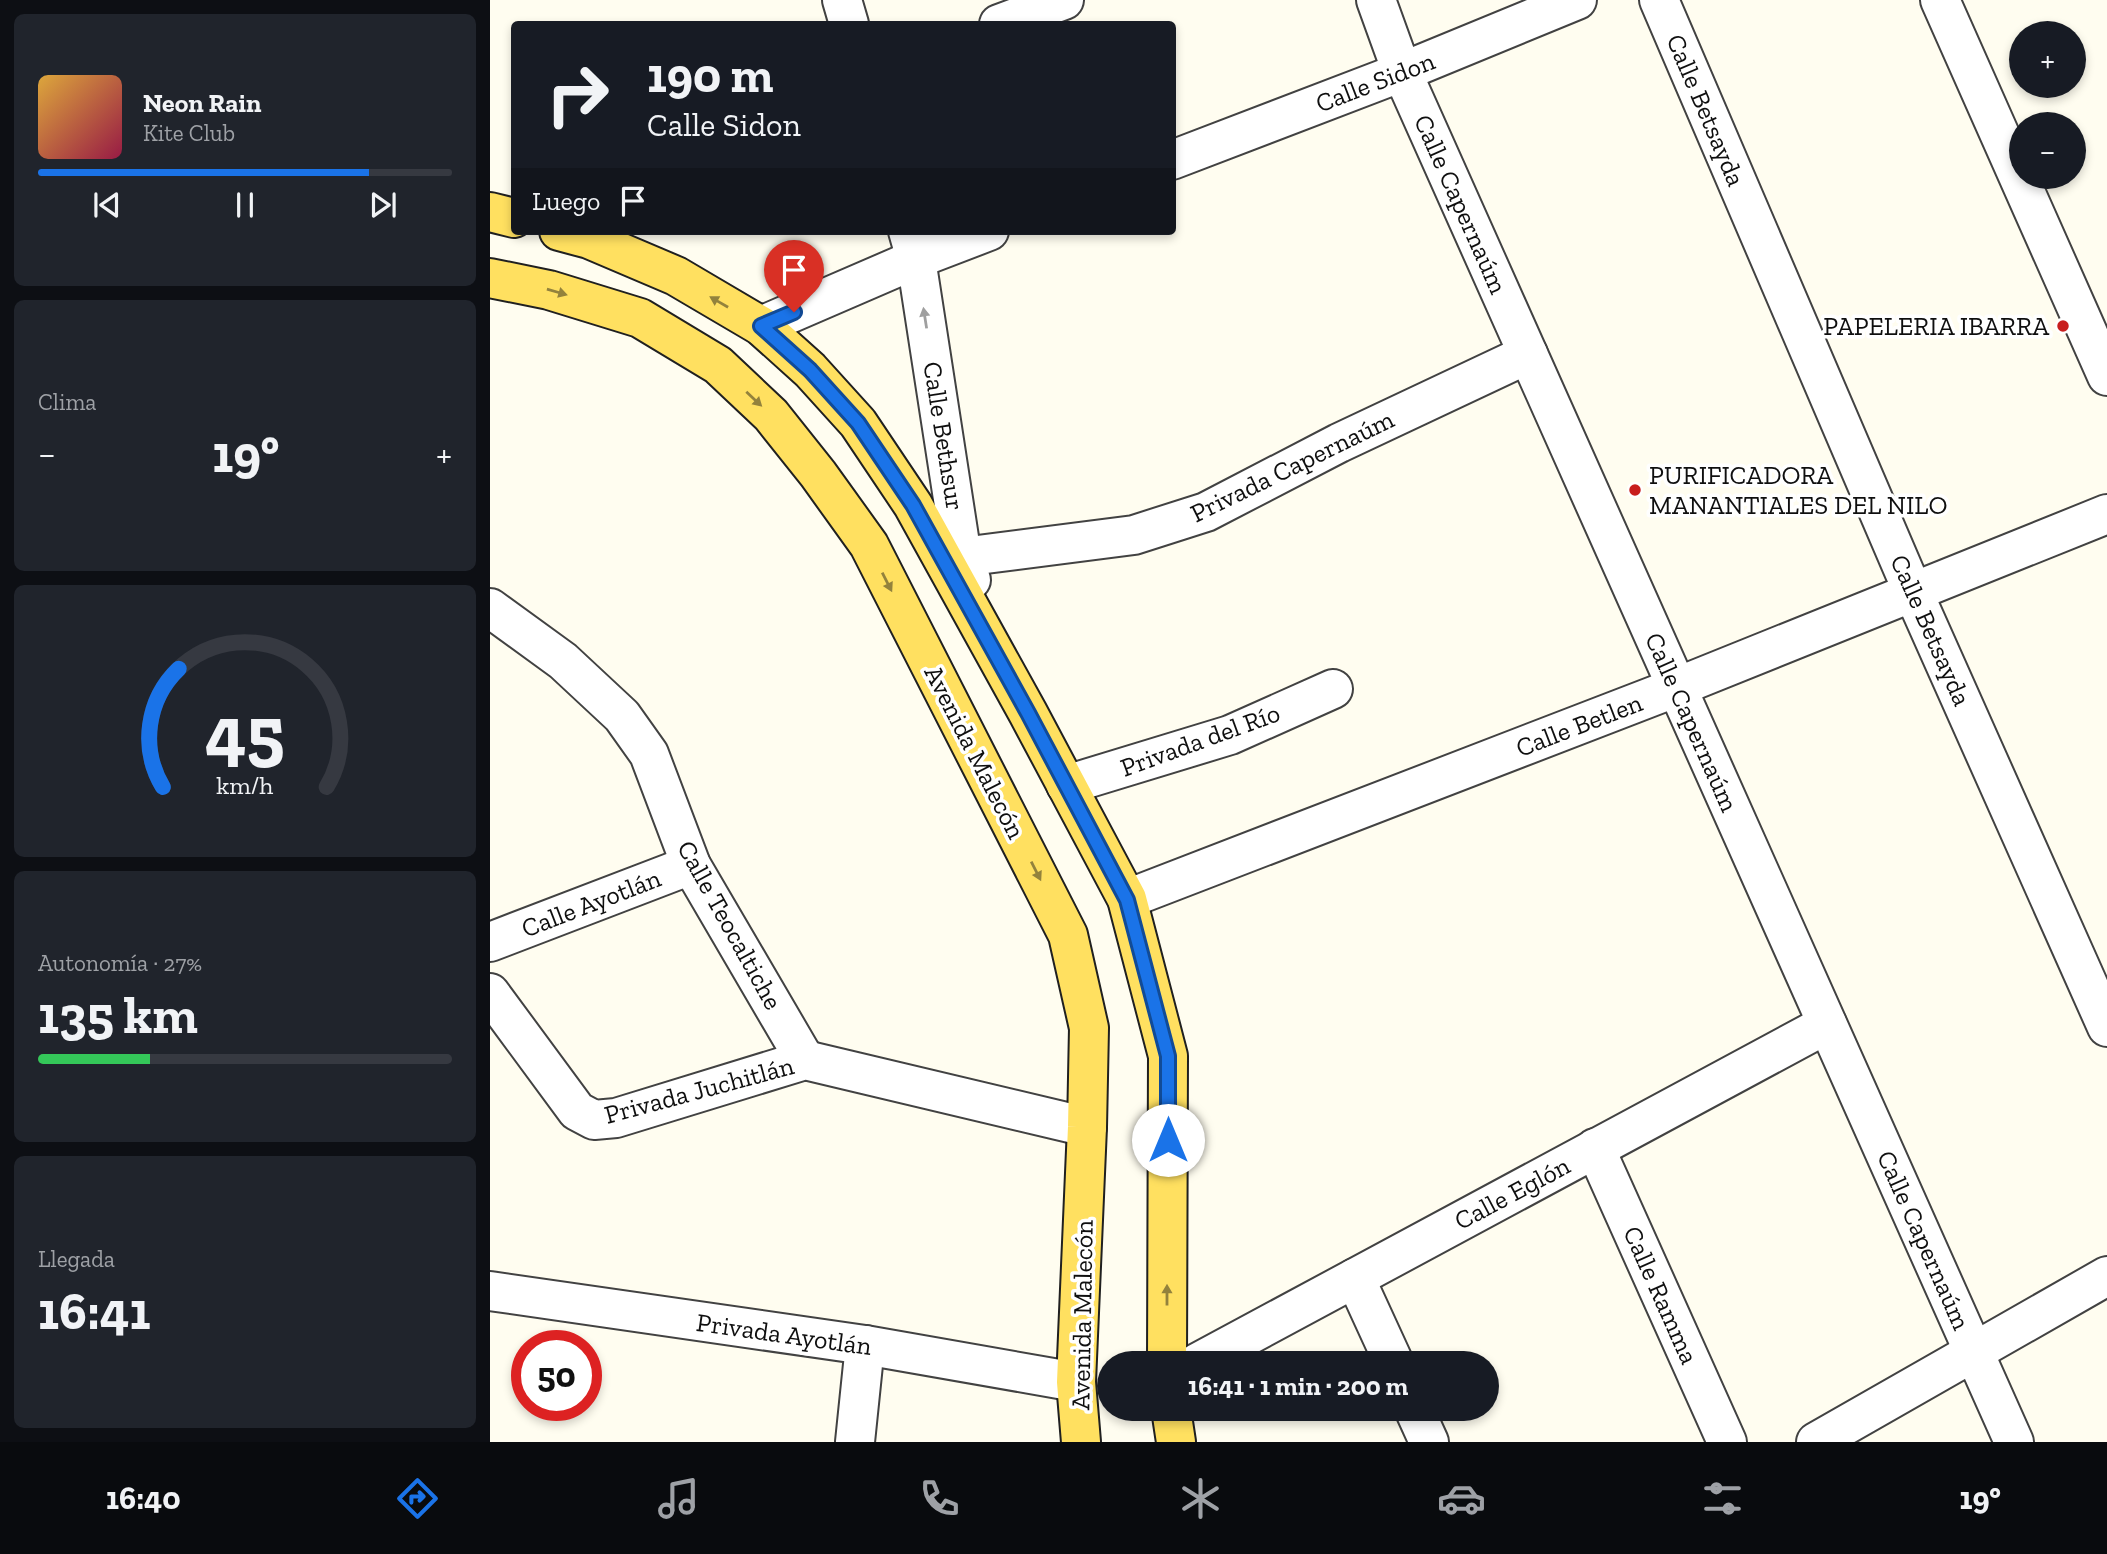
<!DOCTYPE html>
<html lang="es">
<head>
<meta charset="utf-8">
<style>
	:root { --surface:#171b24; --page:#20242c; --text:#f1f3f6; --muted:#9ea1a6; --line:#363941; --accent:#1a73e8 }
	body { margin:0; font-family:"Zilla Slab",serif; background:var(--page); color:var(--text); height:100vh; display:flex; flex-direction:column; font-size:26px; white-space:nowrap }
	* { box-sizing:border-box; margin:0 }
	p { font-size:23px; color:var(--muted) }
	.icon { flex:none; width:38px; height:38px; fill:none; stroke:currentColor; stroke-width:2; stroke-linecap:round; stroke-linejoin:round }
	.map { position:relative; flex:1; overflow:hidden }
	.side { display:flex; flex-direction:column; gap:14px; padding:14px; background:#0d0f14; width:490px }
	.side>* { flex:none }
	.banner { position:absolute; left:21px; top:21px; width:665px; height:214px; border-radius:7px; box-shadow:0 4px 10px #0003; background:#171b24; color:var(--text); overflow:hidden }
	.buttons { position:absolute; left:1519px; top:21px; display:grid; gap:14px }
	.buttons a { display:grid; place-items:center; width:77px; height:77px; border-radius:50%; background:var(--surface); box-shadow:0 4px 10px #0003; font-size:35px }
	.speed { position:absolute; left:21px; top:1330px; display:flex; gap:14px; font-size:35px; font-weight:700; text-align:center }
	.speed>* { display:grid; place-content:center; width:91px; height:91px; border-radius:50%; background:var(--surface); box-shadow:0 4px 10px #0003; line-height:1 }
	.speed .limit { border:10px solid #d22; background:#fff; color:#111 }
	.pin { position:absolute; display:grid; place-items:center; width:60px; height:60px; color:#fff; margin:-72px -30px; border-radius:50% 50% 50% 0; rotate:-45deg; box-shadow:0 0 7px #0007 }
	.pin .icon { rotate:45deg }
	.me { position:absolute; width:77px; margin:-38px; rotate:0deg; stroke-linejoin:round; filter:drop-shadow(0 0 5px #0008) }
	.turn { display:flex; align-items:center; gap:24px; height:147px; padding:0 21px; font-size:32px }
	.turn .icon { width:91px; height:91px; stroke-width:2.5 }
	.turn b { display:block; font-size:49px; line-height:60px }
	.then { display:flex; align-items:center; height:66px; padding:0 21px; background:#0003; gap:14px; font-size:26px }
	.big { font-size:52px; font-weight:800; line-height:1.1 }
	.side .tile { flex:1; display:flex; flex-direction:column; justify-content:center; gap:10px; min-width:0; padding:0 24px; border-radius:10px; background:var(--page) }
	.side .dial { align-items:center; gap:0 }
	.dial svg { height:182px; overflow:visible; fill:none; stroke:var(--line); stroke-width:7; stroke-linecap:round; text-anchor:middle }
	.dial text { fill:var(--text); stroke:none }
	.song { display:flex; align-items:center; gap:21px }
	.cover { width:84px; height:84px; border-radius:10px; background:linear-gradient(135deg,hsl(40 70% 55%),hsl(340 70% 35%)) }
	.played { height:7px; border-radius:4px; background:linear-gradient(90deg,var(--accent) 80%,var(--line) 80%) }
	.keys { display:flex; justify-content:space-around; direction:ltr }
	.heat { display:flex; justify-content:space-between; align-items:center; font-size:38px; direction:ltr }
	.charge { height:10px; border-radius:5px; background:linear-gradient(90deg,#34c759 27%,var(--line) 0) }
	.trip { position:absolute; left:607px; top:1351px; width:402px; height:70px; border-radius:35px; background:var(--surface); box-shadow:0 4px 10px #0003; font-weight:800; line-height:70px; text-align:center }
	.tab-bar { display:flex; height:112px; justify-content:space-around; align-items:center; background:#090b0e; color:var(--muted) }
	.tab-bar .icon { width:49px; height:49px }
	.tab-bar .current { color:var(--accent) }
	.tab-bar b { font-size:32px; color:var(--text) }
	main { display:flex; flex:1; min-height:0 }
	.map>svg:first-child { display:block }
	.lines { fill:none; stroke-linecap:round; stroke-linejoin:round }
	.minor-casing { stroke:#424242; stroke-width:42 }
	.major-casing { stroke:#202020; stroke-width:42 }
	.minor { stroke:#fff; stroke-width:38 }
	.major { stroke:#ffe060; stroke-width:38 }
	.oneway { fill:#93823c }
	.oneway2 { fill:#9f9f9f }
	.route-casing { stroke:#114b97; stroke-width:18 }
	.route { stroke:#1a73e8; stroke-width:12 }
	.poi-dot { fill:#c81e1d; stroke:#fff; stroke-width:2.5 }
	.labels { text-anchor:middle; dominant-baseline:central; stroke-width:7; stroke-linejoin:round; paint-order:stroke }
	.street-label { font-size:26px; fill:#0f0f0f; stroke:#fff }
	.poi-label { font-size:26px; fill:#0f0f0f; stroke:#fff; text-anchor:end }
</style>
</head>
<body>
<main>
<section class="side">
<div class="tile">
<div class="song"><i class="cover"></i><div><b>Neon Rain</b><p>Kite Club</p></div></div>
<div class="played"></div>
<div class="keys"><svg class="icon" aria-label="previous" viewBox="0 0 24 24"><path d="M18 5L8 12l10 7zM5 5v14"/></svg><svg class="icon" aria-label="pause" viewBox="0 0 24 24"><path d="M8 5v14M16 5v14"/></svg><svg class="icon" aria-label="next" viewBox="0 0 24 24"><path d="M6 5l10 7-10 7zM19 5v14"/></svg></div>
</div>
<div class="tile"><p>Clima</p>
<div class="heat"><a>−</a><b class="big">19°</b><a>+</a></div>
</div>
<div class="tile dial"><svg viewBox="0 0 100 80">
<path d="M14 69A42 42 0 1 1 86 69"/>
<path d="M14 69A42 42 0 0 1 21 17" stroke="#1a73e8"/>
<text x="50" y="56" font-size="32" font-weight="700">45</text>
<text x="50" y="72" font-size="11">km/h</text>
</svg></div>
<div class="tile"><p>Autonomía · 27%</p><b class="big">135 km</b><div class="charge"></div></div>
<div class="tile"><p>Llegada</p><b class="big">16:41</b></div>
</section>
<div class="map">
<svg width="1617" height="1442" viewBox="0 0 1617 1442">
	<rect width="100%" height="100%" fill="#fffdf0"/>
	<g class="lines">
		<g class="minor-casing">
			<g id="minor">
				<path d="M352 0 359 24"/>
				<path d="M886 0 912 72 1524 1442"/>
				<path d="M1169 0 1423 592 1617 1027"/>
				<path d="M1450 0 1617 376"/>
				<path d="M509 24 574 0"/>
				<path d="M682 160 912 72 1087 0"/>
				<path d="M418 231 426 259 472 557 481 580"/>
				<path d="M271 326 426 259 499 231"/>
				<path d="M472 557 644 535 716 512 849 443 1038 354"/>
				<path d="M0 608 73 661 132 716 159 754 201 865 315 1060"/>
				<path d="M576 785 740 735 843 689"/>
				<path d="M637 899 1187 687 1617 514"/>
				<path d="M0 942 201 865"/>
				<path d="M0 993 87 1111 104 1120 126 1118 315 1060 597 1127"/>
				<path d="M1105 1148 1237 1442"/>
				<path d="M865 1278 904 1363"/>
				<path d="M0 1291 375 1345 586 1382"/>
				<path d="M707 1363 1337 1024"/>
				<path d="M924 1409 939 1442"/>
				<path d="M365 1442 375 1345"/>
				<path d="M1326 1442 1617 1276"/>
			</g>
		</g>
		<g class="major-casing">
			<g id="major">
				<path d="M0 212 24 218"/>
				<path d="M69 231 99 239 186 276 271 326 320 370 368 423 423 505 538 713 637 899 678 1056 677 1363"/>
				<path d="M0 278 59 290 150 318 228 365 281 415 328 474 379 545 578 935 599 1028 597 1127 586 1382 591 1442"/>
				<path d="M681 1409 686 1442"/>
			</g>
		</g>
		<use href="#minor" class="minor"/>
		<use href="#major" class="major"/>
	</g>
	<defs><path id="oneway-solid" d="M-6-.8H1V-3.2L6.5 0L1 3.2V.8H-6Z" transform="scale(1.75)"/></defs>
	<g class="oneway">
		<use href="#oneway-solid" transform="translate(67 292) rotate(16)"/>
		<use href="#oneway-solid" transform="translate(229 302) rotate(-150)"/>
		<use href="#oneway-solid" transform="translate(264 399) rotate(43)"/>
		<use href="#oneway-solid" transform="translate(397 582) rotate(63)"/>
		<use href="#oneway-solid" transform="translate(546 871) rotate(63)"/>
		<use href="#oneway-solid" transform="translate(677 1295) rotate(-90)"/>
	</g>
	<use class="oneway2" href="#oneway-solid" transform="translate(435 318) rotate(-99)"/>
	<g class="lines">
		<g class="route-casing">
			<path id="route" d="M304 312 271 326 320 370 368 423 423 505 538 713 637 900 678 1056V1140"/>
		</g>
		<use href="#route" class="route"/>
	</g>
	<g class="poi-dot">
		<circle cx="1573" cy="326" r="7"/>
		<circle cx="1145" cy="490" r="7"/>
	</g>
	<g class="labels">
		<g class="street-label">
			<text transform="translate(885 82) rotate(-21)">Calle Sidon</text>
			<text transform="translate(1216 110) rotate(67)">Calle Betsayda</text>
			<text transform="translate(971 204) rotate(66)">Calle Capernaúm</text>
			<text transform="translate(454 436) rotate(81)">Calle Bethsur</text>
			<text transform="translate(802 466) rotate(-26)">Privada Capernaúm</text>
			<text transform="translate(1441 630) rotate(66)">Calle Betsayda</text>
			<text transform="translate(1202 722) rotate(66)">Calle Capernaúm</text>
			<text transform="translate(1089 725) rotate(-21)">Calle Betlen</text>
			<text transform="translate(710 740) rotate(-20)">Privada del Río</text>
			<text transform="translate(485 752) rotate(63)">Avenida Malecón</text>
			<text transform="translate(101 903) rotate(-21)">Calle Ayotlán</text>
			<text transform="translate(240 925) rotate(61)">Calle Teocaltiche</text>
			<text transform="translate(209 1090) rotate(-15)">Privada Juchitlán</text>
			<text transform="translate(1022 1193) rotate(-28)">Calle Eglón</text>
			<text transform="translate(1434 1240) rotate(66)">Calle Capernaúm</text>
			<text transform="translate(1171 1295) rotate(66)">Calle Ramma</text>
			<text transform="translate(592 1315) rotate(-89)">Avenida Malecón</text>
			<text transform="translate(294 1334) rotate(8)">Privada Ayotlán</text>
		</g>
		<g class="poi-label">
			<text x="1559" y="326">PAPELERIA IBARRA</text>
			<text x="1159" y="475" text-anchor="start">PURIFICADORA<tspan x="1159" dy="30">MANANTIALES DEL NILO</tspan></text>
		</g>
	</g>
</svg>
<div class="buttons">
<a>+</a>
<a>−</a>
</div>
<div class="speed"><div class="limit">50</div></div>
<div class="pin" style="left:304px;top:312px;background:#d93025"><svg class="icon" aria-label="arrive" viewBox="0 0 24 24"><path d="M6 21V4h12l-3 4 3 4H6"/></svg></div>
<svg class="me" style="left:678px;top:1140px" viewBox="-20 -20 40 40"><circle r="19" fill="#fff"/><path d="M0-13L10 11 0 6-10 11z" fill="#1a73e8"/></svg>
<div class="trip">16:41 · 1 min · 200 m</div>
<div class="banner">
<div class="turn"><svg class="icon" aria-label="right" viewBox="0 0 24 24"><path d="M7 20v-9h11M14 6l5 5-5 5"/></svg><div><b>190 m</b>Calle Sidon</div></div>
<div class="then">Luego<svg class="icon" aria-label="arrive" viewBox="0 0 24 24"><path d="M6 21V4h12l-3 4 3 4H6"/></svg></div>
</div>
</div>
</main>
<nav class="tab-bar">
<b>16:40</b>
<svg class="icon current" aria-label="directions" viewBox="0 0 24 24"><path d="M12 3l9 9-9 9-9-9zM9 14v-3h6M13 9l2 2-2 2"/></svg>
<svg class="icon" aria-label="music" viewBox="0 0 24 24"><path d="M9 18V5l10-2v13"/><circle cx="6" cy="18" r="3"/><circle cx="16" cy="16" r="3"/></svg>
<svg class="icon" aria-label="phone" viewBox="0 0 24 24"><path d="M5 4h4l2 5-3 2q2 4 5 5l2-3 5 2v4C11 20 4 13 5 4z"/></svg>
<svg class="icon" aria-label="climate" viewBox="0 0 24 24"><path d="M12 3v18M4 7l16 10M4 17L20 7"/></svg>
<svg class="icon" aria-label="car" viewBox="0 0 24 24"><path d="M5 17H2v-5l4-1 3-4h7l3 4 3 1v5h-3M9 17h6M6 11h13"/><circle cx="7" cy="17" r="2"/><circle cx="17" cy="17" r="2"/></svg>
<svg class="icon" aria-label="filters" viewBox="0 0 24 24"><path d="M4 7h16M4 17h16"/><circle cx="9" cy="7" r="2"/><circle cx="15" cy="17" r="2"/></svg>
<b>19°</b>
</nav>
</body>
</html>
